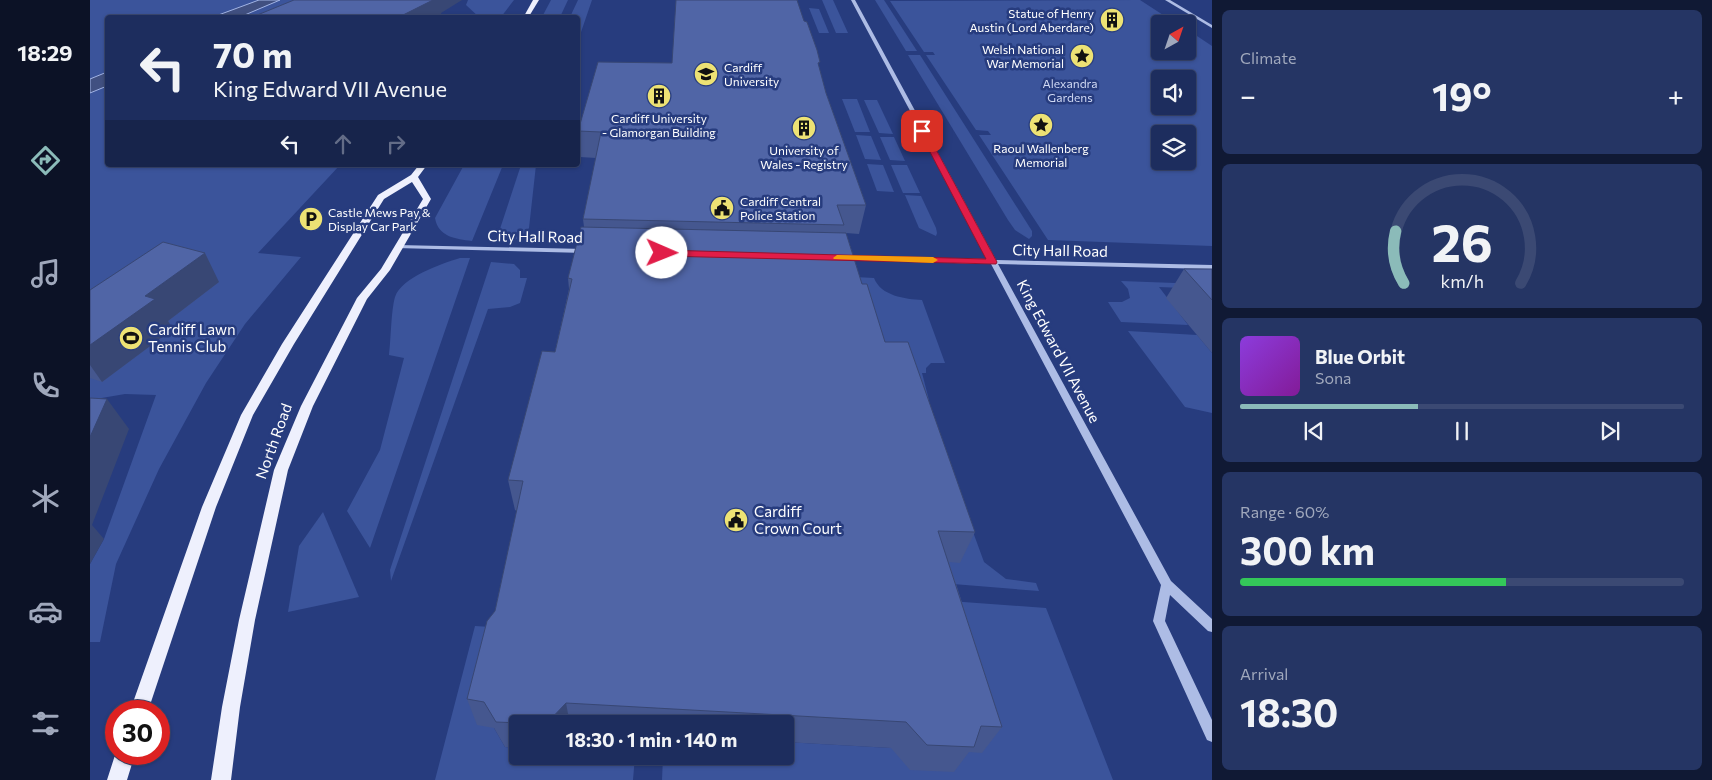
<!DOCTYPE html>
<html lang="en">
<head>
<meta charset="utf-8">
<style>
	:root { --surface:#1d2d5e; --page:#253564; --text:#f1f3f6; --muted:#a0a8bc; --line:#3b4973; --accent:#8bbbb9 }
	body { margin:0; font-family:Commissioner,sans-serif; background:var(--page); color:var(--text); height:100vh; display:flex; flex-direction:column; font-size:19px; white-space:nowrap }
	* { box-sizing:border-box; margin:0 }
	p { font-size:16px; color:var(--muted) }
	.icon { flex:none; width:28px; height:28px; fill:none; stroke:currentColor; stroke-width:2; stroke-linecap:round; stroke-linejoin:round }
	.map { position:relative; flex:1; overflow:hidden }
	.side { display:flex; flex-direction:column; gap:10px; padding:10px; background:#101934; width:500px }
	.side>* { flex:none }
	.guide { position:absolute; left:15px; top:15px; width:475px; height:152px; border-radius:5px; box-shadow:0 1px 4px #0004,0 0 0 1px var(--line); background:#1d2d5e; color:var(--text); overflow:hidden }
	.needle { width:32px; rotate:40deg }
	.controls { position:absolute; left:1061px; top:15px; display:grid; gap:10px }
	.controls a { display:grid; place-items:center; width:45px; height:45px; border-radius:5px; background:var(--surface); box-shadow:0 1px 4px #0004,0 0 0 1px var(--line); font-size:25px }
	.speed { position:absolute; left:15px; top:700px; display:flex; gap:10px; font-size:25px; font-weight:700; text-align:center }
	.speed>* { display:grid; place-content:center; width:65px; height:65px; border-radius:50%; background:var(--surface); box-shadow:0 1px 4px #0004,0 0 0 1px var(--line); line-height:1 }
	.speed .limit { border:8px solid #d22; background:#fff; color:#111 }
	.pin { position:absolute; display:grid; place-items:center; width:42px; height:42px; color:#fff; margin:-21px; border-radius:10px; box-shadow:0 2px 8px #0006 }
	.me { position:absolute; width:55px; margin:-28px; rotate:91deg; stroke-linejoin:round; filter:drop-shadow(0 0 4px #0008) }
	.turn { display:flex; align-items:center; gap:18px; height:105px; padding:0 25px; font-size:22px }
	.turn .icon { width:65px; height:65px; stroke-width:2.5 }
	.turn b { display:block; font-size:35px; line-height:42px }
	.lanes { display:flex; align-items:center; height:48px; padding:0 25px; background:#0003; justify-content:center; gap:25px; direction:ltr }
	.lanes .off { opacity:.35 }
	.big { font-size:38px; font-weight:700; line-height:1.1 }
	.side .card { flex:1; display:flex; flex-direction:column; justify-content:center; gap:8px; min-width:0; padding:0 18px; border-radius:8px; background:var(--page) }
	.side .dial { align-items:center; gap:0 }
	.dial svg { height:130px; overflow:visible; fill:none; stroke:var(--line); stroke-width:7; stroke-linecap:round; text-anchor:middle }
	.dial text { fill:var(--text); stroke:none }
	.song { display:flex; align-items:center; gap:15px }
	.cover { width:60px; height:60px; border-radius:8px; background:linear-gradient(135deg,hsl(270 70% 55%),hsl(290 70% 35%)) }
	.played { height:5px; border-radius:2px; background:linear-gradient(90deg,var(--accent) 40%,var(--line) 40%) }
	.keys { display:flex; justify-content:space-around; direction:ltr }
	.heat { display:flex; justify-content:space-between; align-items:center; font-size:28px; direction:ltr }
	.charge { height:8px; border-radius:4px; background:linear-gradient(90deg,#34c759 60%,var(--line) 0) }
	.trip { position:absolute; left:419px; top:715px; width:285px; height:50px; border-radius:5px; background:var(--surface); box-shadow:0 1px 4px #0004,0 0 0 1px var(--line); font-weight:700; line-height:50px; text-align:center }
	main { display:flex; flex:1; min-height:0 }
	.menu { display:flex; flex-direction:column; width:90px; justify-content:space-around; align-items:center; background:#0c1226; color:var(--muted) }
	.menu .icon { width:35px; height:35px }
	.menu .on { color:var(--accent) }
	.menu b { font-size:22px; color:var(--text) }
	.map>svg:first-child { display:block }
	.green { fill:#3b549b; fill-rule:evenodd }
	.water { fill:#415081; stroke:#a2b4e5 }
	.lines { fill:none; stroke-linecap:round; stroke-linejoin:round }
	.minor { fill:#adbce5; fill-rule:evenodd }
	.major { fill:#eef0fd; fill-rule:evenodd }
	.wall { fill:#45578f }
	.shaded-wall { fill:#384774 }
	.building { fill:#5065a6; stroke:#384774 }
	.route { fill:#e11d48; stroke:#92132f }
	.slow { fill:#f59e0b }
	.labels { text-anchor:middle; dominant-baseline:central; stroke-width:5; stroke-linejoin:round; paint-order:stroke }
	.far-poi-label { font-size:12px; fill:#fff; stroke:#273c7e; text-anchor:start }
	.far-park-label { font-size:12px; fill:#d0d9f4; stroke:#273c7e }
	.street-label { font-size:15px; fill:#fff; stroke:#273c7e }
	.poi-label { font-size:15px; fill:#fff; stroke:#273c7e; text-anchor:start }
</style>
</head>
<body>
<main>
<nav class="menu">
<b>18:29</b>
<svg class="icon on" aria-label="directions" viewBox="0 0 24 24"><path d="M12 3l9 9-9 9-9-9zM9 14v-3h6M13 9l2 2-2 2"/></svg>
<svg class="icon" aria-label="music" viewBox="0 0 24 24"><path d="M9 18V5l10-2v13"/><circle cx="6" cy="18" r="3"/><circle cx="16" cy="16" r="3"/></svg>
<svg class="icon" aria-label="phone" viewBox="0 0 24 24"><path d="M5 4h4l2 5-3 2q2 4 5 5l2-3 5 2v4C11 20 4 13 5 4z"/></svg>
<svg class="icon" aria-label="climate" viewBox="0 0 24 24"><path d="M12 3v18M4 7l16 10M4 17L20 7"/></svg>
<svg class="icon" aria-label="car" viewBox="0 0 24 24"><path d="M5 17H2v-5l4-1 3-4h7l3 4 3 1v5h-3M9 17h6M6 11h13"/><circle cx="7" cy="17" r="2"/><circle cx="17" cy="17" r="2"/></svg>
<svg class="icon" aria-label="filters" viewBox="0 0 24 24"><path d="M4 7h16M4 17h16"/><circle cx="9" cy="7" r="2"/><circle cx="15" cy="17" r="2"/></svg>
</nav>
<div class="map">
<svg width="1122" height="780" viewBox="0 0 1122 780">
	<rect width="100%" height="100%" fill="#273c7e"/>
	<g class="green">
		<path d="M0 0H257L222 18H18V165H250L168 253 211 257 155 324 116 383 69 469 26 564 10 642H0V564L14 539 66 395 35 394 0 400Z"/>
		<path d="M378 0H424L411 17 390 18 376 5Z"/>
		<path d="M461 0H478L470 17H452Z"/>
		<path d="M488 0H502L489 38 488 18 480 17Z"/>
		<path d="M732 0H743L758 33H746Z"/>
		<path d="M785 0H794L827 51H816Z"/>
		<path d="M1050 0 1087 24H1070V51H1098V30L1122 46V246L958 240 889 135H901L898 131 886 130 836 55H845L843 52H834L800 1ZM1070 79H1098V106H1070ZM1070 134H1098V161H1070Z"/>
		<path d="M719 8 729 9 739 33H729Z"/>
		<path d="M818 55H830L942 231V236L939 239 925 230 918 220Z"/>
		<path d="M752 99H767L780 132H765Z"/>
		<path d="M774 100H787L803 134 789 133Z"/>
		<path d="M766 135 781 136 791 160 775 159Z"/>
		<path d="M790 137H804L815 161 800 160Z"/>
		<path d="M777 164 793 165 804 192 787 191Z"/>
		<path d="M374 165H413L382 241C366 239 348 237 345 218Z"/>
		<path d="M431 165H446L439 228C431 242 420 241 406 241Z"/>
		<path d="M801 165H817L830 193H813Z"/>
		<path d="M815 195 831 196 846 228 847 233 846 236 829 228Z"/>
		<path d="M370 258H380L280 548 257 511 290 450 314 358 299 355C301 339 301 311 305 297 312 277 351 264 370 258Z"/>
		<path d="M401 262 424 264 430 270V278H437L430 303 420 307 398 309 301 581 300 570Z"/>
		<path d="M747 276 784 278C791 296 815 299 832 300L855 363H841L836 368V373H832L839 400 817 399Z"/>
		<path d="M1031 281 1112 284 1117 289 1069 287 1098 325 1031 322 1018 302H1032L1040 298 1038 289Z"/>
		<path d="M1038 331 1107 335 1122 353V413L1095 407Z"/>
		<path d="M233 512 269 597 198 612 209 546Z"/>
		<path d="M879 521 894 562 916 579 946 583 949 591 863 584 857 562H869Z"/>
		<path d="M846 600 956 608 1023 780H572L573 756H695V742L801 748Z"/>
		<path d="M385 626 416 628 404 728 415 747 427 748 428 756H545L543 780H345Z"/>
	</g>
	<g class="water">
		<path d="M169 0H190L150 17H123Z"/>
		<path d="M17 72V86L0 93V79Z"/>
	</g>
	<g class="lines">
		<g class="minor">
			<path d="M761 0H765L906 260 1122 265V269L908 264 1081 581 1122 619V632L1118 631 1080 595 1075 621 1122 720V742L1117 740 1063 621 1071 585 901 264 753 260 749 258 753 256 899 259Z"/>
			<path d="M1075 0H1080L1122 25V28Z"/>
			<path d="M308 245 495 249 498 251 495 253 306 248V246Z"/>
		</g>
		<g class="major">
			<path d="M443 0H449L438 18H433Z"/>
			<path d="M329 165H337L328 177 341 199 300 270 277 299 223 406 198 470 165 620 150 707 141 780H121L132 707 149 620 184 470 211 406 267 298 291 269 333 199 322 182 294 199 204 344 163 415 126 507 58 711H40L112 507 151 415 192 344 288 195 321 175Z"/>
			<path d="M26 752V754H45L37 780H17Z"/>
		</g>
	</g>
	<g class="wall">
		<path d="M729 68 736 93 776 205 769 234 756 233 772 284 795 342 885 532 870 563 859 562 912 727 892 753 879 752 864 772 820 770 801 748 695 742V724H428V748L415 747 404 728 387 725 377 699 405 611 427 511 425 510 418 480 465 352 479 289 478 278 494 227 493 219 506 158 490 157 488 131Z"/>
		<path d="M1094 269H1122V353L1076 298Z"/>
		<path d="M129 282 78 321 83 329 12 382 0 378V290Z"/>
	</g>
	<g class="shaded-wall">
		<path d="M336 0H372L351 13 352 18H307Z"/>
		<path d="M115 253 129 282 78 321 83 329 12 382 0 365V345L55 296Z"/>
		<path d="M17 399 39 429 2 525 14 539 0 564V437Z"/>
		<path d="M476 703 480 724H456Z"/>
	</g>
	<g class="building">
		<path d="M204 0H343L307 18H160Z"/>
		<path d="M586 0H707L714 21 717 22 727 50 730 62 728 63 736 93 776 205H747L754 225 493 219 511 132 488 131 508 62 582 63Z"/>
		<path d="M491 227 756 233 772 284H777L795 342H818L885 532 848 531 912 727 891 726 884 747 837 745 816 722 476 703 456 724 406 722 394 702 377 699 397 621 405 611 433 481 418 480 452 351 465 352 482 279 478 278Z"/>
		<path d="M73 242 115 253 55 296 65 299 0 345V290Z"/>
		<path d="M1094 269H1122V300Z"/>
		<path d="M0 398 17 399 0 437Z"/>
	</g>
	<path class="route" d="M832 129 836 131 907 262 906 264 572 256 568 253 572 250 896 259 829 131Z"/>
	<path class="slow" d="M747 255 843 257 848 260 843 263 744 259 743 258Z"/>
	<defs>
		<g id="building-disc" transform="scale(1.25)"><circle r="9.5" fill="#ede274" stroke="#273c7e"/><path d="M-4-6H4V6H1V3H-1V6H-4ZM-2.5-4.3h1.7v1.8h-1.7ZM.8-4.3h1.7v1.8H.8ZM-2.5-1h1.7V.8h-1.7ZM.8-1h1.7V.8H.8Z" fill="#111"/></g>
		<g id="sight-disc" transform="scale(1.25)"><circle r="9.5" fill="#ede274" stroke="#273c7e"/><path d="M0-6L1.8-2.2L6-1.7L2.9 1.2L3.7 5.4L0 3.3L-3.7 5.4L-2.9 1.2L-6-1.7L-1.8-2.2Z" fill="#111"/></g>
		<g id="university-disc" transform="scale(1.25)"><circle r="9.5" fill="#ede274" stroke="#273c7e"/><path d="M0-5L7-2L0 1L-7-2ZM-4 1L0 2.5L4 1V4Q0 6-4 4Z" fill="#111"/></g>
		<g id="civic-disc" transform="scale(1.25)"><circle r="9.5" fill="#ede274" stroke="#273c7e"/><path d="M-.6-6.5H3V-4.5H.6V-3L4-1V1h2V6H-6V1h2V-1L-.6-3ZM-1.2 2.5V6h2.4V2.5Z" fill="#111"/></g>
		<g id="parking-disc" transform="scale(1.25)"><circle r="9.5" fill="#ede274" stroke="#273c7e"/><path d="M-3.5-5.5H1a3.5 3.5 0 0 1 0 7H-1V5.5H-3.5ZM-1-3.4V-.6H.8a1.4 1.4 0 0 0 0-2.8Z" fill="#111"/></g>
		<g id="stadium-disc" transform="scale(1.25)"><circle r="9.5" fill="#ede274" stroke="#273c7e"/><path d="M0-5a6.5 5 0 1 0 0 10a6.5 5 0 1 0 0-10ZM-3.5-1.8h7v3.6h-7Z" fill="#111"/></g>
	</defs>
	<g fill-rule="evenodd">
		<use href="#building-disc" x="1022" y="20"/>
		<use href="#sight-disc" x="992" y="56"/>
		<use href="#university-disc" x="616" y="74"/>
		<use href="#building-disc" x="569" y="96"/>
		<use href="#sight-disc" x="951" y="125"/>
		<use href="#building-disc" x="714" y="128"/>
		<use href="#civic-disc" x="632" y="208"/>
		<use href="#parking-disc" x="221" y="219"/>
		<use href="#stadium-disc" x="41" y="338"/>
		<use href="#civic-disc" x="646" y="520"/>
	</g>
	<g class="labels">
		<g class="far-poi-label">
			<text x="1004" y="13" text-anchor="end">Statue of Henry<tspan x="1004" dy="14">Austin (Lord Aberdare)</tspan></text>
			<text x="974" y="49" text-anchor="end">Welsh National<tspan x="974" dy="14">War Memorial</tspan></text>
			<text x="634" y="67">Cardiff<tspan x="634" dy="14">University</tspan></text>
			<text x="569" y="118" text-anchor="middle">Cardiff University<tspan x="569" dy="14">- Glamorgan Building</tspan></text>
			<text x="951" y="148" text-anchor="middle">Raoul Wallenberg<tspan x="951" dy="14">Memorial</tspan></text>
			<text x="714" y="150" text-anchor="middle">University of<tspan x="714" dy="14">Wales - Registry</tspan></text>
			<text x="650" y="201">Cardiff Central<tspan x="650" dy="14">Police Station</tspan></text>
			<text x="238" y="212">Castle Mews Pay &amp;<tspan x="238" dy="14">Display Car Park</tspan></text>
		</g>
		<g class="far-park-label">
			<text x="980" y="83">Alexandra<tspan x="980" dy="14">Gardens</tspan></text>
		</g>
		<g class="street-label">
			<text transform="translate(445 236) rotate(1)">City Hall Road</text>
			<text transform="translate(970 250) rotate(1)">City Hall Road</text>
			<text transform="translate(969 351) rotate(62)">King Edward VII Avenue</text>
			<text transform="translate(183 441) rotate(-70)">North Road</text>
		</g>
		<g class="poi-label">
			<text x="58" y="329">Cardiff Lawn<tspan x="58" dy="17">Tennis Club</tspan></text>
			<text x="664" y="511">Cardiff<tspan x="664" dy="17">Crown Court</tspan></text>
		</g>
	</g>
</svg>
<div class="controls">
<a><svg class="needle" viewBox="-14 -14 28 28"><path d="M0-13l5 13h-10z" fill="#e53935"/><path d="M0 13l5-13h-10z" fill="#a0a8bc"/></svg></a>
<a><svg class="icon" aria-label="sound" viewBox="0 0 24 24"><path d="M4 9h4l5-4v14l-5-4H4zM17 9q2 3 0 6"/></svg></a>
<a><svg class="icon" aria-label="layers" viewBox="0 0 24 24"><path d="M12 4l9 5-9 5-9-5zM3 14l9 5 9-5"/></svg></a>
</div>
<div class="speed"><div class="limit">30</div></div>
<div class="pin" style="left:832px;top:131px;background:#d93025"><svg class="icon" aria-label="arrive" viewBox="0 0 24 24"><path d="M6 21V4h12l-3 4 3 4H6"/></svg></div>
<svg class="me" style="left:572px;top:253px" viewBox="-20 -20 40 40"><circle r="19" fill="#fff"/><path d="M0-13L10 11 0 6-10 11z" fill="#e11d48"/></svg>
<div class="trip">18:30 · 1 min · 140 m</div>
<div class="guide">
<div class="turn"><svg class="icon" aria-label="left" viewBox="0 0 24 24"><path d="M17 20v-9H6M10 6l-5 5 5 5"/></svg><div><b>70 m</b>King Edward VII Avenue</div></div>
<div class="lanes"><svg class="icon" aria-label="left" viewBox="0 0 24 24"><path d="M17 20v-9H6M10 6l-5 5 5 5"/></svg><svg class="icon off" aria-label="ahead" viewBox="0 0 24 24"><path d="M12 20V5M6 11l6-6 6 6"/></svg><svg class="icon off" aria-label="right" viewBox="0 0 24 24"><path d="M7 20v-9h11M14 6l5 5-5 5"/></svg></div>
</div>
</div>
<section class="side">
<div class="card"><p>Climate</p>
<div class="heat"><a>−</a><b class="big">19°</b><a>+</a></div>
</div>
<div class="card dial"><svg viewBox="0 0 100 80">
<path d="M14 69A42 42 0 1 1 86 69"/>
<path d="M14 69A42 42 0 0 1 9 37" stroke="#8bbbb9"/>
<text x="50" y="56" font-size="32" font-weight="700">26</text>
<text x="50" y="72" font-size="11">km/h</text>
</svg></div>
<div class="card">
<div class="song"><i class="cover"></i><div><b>Blue Orbit</b><p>Sona</p></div></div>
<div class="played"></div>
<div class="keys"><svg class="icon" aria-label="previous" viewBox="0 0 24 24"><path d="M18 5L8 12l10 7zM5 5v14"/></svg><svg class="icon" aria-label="pause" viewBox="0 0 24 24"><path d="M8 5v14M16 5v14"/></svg><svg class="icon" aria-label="next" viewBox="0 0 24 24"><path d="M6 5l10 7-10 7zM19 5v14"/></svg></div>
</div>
<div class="card"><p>Range · 60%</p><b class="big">300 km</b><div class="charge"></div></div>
<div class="card"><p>Arrival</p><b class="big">18:30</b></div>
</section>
</main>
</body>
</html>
